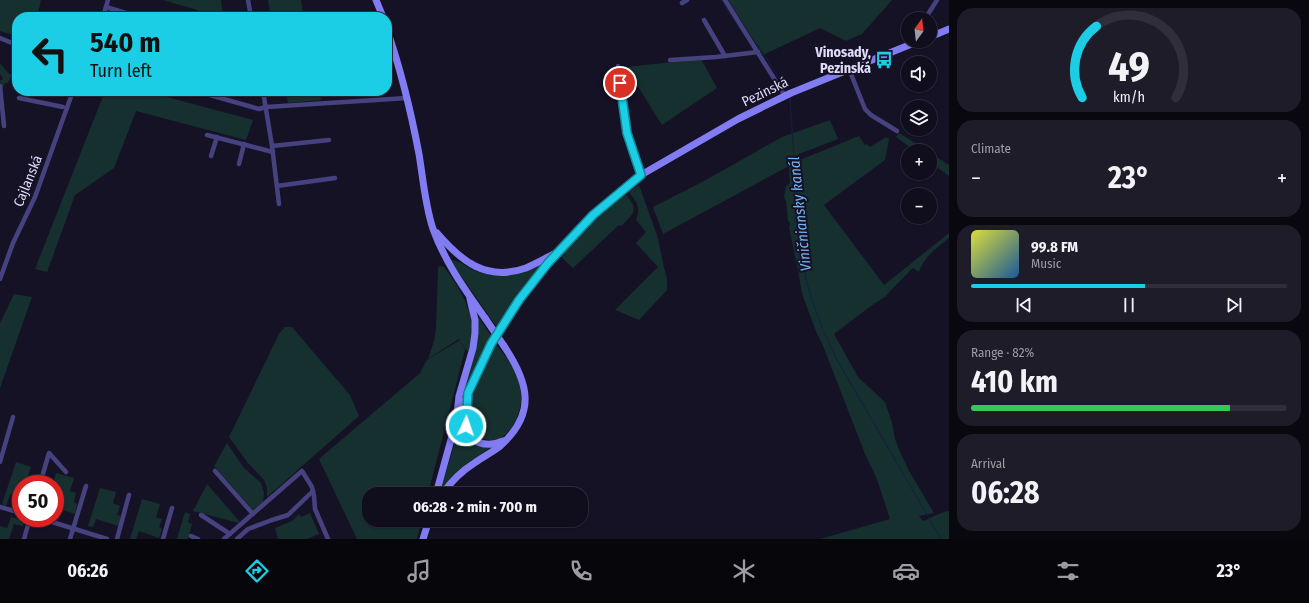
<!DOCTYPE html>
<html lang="en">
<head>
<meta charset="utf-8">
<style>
	:root { --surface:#100e1c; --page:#1e1c29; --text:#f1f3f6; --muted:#9c9ca3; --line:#302e3b; --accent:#1bcee6 }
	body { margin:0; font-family:"Fira Sans Condensed",sans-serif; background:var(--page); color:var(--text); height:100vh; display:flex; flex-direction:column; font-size:15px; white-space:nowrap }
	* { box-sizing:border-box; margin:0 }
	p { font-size:13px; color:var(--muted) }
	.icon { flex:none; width:22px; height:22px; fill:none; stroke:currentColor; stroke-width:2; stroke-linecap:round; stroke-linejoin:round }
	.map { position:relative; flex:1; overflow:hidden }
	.side { display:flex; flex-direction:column; gap:8px; padding:8px; background:#09080f; width:360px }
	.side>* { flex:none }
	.guide { position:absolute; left:12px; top:12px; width:380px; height:84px; border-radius:16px; box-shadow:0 1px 3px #0004,0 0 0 1px var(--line); background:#1bcee6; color:#111; overflow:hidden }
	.needle { width:26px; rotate:15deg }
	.tools { position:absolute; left:901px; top:12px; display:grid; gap:8px }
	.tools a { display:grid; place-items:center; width:36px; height:36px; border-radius:50%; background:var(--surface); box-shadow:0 1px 3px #0004,0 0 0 1px var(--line); font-size:20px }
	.speed { position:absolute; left:12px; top:475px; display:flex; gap:8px; font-size:20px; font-weight:700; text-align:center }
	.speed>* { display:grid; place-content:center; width:52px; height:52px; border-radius:50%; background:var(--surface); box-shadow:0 1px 3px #0004,0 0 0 1px var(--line); line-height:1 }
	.speed .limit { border:6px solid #d22; background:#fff; color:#111 }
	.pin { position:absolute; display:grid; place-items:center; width:34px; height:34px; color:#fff; margin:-17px; border:2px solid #fff; border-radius:50%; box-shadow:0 1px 4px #0007 }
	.me { position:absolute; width:44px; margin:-22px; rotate:3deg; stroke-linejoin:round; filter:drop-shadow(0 0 3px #0008) }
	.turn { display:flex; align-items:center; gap:14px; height:84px; padding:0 12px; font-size:18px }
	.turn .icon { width:52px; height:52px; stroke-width:2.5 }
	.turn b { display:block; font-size:28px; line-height:34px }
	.big { font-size:30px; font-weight:700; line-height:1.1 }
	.side .card { flex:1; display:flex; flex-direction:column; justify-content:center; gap:6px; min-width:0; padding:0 14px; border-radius:16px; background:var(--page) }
	.side .dial { align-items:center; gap:0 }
	.dial svg { height:104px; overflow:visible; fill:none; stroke:var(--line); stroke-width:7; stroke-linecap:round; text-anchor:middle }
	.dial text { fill:var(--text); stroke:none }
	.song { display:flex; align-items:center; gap:12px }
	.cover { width:48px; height:48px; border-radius:6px; background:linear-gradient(135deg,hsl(60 70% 55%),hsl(210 70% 35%)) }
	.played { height:4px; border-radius:2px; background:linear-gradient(90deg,var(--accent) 55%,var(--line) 55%) }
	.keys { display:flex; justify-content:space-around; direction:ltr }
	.heat { display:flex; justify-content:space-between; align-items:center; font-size:22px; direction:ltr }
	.charge { height:6px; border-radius:3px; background:linear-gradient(90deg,#34c759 82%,var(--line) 0) }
	.trip { position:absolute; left:362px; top:487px; width:226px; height:40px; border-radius:16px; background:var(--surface); box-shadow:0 1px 3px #0004,0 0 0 1px var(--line); font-weight:700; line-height:40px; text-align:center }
	.menu { display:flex; height:64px; justify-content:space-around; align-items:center; background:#06060b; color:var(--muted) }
	.menu .icon { width:28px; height:28px }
	.menu .selected { color:var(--accent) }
	.menu b { font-size:18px; color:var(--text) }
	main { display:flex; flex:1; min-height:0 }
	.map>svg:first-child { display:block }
	.green { fill:#162f2f }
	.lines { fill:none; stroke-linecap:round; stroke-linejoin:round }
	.stream { stroke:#102141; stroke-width:1 }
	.street { stroke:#464280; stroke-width:4.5 }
	.secondary { stroke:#817cf1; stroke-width:7 }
	.secondary-bridge { stroke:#817cf1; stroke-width:7 }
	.route-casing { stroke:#128696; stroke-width:10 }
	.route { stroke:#1bcee6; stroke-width:7 }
	.labels { text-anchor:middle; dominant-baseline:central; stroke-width:4; stroke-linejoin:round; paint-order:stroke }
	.poi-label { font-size:14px; font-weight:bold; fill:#dfdbfb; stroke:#161226; text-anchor:end }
	.street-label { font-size:14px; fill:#dfdbfb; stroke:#161226 }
	.water-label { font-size:15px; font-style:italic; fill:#74b4f0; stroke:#161226 }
</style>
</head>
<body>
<main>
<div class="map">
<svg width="949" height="539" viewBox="0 0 949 539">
	<rect width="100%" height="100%" fill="#161226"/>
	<g class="green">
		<path d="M0 0H41L37 17H17V36L0 31Z"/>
		<path d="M163 0H221L223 17H221Z"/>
		<path d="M268 0H301L304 17H271Z"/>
		<path d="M728 0H892L862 34 846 41 820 28 763 55Z"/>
		<path d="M701 59 717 88 662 125 626 67Z"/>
		<path d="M0 63 8 73 12 75 8 83H5L2 90 0 81 3 79 0 74Z"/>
		<path d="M105 91H144L253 120 246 140 136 111 114 168 75 195 47 272 35 269Z"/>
		<path d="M286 91H319L321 100 288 103Z"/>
		<path d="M830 120 838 139 799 154 790 164 859 136 865 145 867 144 870 147 886 137 889 139 885 160 824 205 884 285 949 233V238C936 249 925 255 919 272L913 268 891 290 886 296 871 306 834 334 858 377 885 402 892 423 895 439 900 452 909 471 934 513 919 516 923 521C932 518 940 512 949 511V539H820L890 519 877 479 865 454 822 343 817 334 802 294 798 270 789 227 790 223 788 221 786 201 784 197 786 186 790 183 789 166 663 234 653 207 704 181 782 137Z"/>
		<path d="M898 134H901L927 151H915L896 137Z"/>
		<path d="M930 153 949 165V176L930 162Z"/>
		<path d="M639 185 658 238 664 268 667 278V290L639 320 615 310 658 267 636 243 646 232 636 220C641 206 637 203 629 192Z"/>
		<path d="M626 195C640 210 633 214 621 226L619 225 573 268 560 256 594 219 616 199Z"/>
		<path d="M450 260C459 260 465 266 473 270 496 280 523 276 544 263L525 284 496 326Z"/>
		<path d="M441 266 444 267C457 284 470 305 472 326 473 333 471 343 469 351L466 350 459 339 428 359 434 341 436 329 438 267Z"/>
		<path d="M14 294 32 297 0 388V323Z"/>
		<path d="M477 315 491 336 473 372 461 398C469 371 480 344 477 315Z"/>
		<path d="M285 327H292L350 395 359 416 267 497V488L264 480 248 463 229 437 279 334Z"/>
		<path d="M460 340 465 350 428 494H369V520H422L417 539H357L319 459 420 373 427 360Z"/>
		<path d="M496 344C506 357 519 372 521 389 524 406 513 438 493 440 488 440 483 440 479 436 476 433 471 428 470 424 465 405 487 361 496 344Z"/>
		<path d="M464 413C468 431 467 448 490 448 471 460 452 472 440 492Z"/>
		<path d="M227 443 244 468 261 483 264 493 263 502 253 510 214 466Z"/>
		<path d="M16 462 31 467 27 478 34 480 33 484H21V497L10 494 6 506 2 504Z"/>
		<path d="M56 473 74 478 70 491 76 493 74 502 77 504 75 514 55 507V484H53Z"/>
		<path d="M207 484 240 522 239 523 193 511Z"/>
		<path d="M100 488 116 492 113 503 120 506 117 515 121 516 118 526 96 519 93 527 88 526Z"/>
		<path d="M142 499 160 504 156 517 162 519 159 527 162 529 159 538 139 531 136 539H130Z"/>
		<path d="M185 512 190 514 188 522 192 524 188 539H177Z"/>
		<path d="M310 513 319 534 307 539H278L275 528 292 521 299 514 301 517Z"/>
		<path d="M11 517 25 521 23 526 14 524 9 539H0V526L7 528Z"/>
	</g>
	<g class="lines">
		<g class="stream">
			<path d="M721 0 746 38"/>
			<path d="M756 45H758L787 91"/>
			<path d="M790 98 800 249 807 283 814 306 823 330 836 358 941 539"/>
		</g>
		<g class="street">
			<path d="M248 0 251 17"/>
			<path d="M725 0 785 96"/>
			<path d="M682 3 687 0"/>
			<path d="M106 7 139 17"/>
			<path d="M103 17 108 0"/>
			<path d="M925 19 937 0"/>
			<path d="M704 20 725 56"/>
			<path d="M0 38 17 45"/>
			<path d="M670 60 716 57 758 52"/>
			<path d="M618 66 627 133 641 175"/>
			<path d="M849 69 865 109 871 115 897 131"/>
			<path d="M0 86 4 126"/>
			<path d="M196 91 259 109 266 107 407 98"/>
			<path d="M263 91 272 146 279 204"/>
			<path d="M19 98 63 107"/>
			<path d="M207 135 273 152"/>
			<path d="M272 146 329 140"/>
			<path d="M211 156 217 137"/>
			<path d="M239 164 244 144"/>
			<path d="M277 186 335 178"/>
			<path d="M0 279 13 243 35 197 73 91"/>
			<path d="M0 462 13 417"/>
			<path d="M215 471 253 514"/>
			<path d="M40 484 49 453 66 472"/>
			<path d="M0 507 21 513"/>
			<path d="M201 515 230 534"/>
			<path d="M39 518 107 539"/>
			<path d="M272 520 288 515 313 491"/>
			<path d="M191 536 198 539"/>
			<path d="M24 539 30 518"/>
			<path d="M70 539 86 486"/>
			<path d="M117 539 129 495"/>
			<path d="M163 539 172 508"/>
			<path d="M224 539 302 471 312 487 314 496 315 509 328 539"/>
			<path d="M237 539 248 529 272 520"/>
		</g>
		<g class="secondary">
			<path d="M376 0 383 17"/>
			<path d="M387 30C401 70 411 112 419 154 423 178 425 205 433 229 445 262 465 290 485 318"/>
			<path d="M930 37 949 29"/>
			<path d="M437 233C461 261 486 282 526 268 535 264 544 259 554 254"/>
			<path d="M467 401C467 408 465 416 466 424 468 444 487 448 503 441"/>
			<path d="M457 414 459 396 473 348 475 333V320L470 299"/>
			<path d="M436 494 455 425 468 393 491 344 529 286 593 215 641 175 738 119 791 93 919 41"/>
			<path d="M442 494C451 482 460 472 473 464 481 458 491 453 499 447 537 414 529 383 504 346"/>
			<path d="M423 539 429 520"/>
		</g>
		<path class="secondary-bridge" d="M485 318 504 346"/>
	</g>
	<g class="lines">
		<g class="route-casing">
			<path id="route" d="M466 426 468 393 491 344 519 300 548 263 593 215 641 175 627 133 620 83"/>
		</g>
		<use href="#route" class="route"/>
	</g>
	<defs>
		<g id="bus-bare" transform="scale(1.38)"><path d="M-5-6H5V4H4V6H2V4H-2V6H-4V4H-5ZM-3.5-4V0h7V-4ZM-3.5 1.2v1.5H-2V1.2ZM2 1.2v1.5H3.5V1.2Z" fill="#1bcee6" stroke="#161226" stroke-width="2.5" paint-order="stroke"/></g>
	</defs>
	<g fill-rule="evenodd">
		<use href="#bus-bare" x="884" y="60"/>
	</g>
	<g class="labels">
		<g class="poi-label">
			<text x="871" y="52">Vinosady,<tspan x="871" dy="16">Pezinská</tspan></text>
		</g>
		<g class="street-label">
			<text transform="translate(765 92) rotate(-26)">Pezinská</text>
			<text transform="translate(28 181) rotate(-68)">Cajlanská</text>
		</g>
		<g class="water-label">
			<text transform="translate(800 214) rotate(-96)">Viničniansky kanál</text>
		</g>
	</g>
</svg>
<div class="tools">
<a><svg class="needle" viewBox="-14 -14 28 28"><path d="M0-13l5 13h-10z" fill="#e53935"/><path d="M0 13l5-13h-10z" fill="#9c9ca3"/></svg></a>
<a><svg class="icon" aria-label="sound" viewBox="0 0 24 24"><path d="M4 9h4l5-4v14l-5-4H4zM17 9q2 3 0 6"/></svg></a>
<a><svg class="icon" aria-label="layers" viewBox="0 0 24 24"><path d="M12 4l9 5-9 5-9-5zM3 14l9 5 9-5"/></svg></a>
<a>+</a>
<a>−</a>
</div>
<div class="speed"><div class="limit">50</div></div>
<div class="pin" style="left:620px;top:83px;background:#d93025"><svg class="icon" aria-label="arrive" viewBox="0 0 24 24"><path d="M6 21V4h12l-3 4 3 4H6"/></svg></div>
<svg class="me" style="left:466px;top:426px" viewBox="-20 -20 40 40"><circle r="17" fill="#1bcee6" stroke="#fff" stroke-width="3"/><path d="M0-11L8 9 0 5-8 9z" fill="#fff"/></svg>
<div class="trip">06:28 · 2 min · 700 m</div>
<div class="guide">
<div class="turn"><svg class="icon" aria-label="left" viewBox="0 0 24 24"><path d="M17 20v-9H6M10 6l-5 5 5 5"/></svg><div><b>540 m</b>Turn left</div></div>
</div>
</div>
<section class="side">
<div class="card dial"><svg viewBox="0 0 100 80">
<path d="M14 69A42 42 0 1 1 86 69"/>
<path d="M14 69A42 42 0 0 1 25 14" stroke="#1bcee6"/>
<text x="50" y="56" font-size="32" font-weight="700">49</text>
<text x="50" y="72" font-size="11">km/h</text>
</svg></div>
<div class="card"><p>Climate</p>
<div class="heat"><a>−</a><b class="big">23°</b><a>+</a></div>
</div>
<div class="card">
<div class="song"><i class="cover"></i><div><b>99.8 FM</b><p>Music</p></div></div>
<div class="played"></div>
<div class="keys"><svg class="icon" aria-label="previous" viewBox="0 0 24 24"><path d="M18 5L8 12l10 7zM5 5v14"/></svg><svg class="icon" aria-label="pause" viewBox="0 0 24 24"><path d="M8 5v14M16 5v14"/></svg><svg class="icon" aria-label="next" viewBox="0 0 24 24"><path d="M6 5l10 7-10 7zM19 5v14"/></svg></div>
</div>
<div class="card"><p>Range · 82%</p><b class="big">410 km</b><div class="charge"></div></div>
<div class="card"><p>Arrival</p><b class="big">06:28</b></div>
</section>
</main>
<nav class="menu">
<b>06:26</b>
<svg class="icon selected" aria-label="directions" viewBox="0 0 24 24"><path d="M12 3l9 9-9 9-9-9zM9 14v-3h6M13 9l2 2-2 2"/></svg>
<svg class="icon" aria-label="music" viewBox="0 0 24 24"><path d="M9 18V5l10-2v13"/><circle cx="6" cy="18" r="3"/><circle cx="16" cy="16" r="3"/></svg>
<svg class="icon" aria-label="phone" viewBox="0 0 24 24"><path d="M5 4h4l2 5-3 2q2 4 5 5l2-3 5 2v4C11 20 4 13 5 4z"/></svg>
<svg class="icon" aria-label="climate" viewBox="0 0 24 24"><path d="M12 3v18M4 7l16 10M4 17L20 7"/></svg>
<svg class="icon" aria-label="car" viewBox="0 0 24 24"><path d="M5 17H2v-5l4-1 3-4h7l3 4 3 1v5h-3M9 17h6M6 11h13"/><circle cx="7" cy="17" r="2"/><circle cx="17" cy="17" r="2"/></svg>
<svg class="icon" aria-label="filters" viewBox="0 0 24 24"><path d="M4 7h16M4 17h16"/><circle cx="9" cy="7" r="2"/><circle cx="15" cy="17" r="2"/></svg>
<b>23°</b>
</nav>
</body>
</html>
